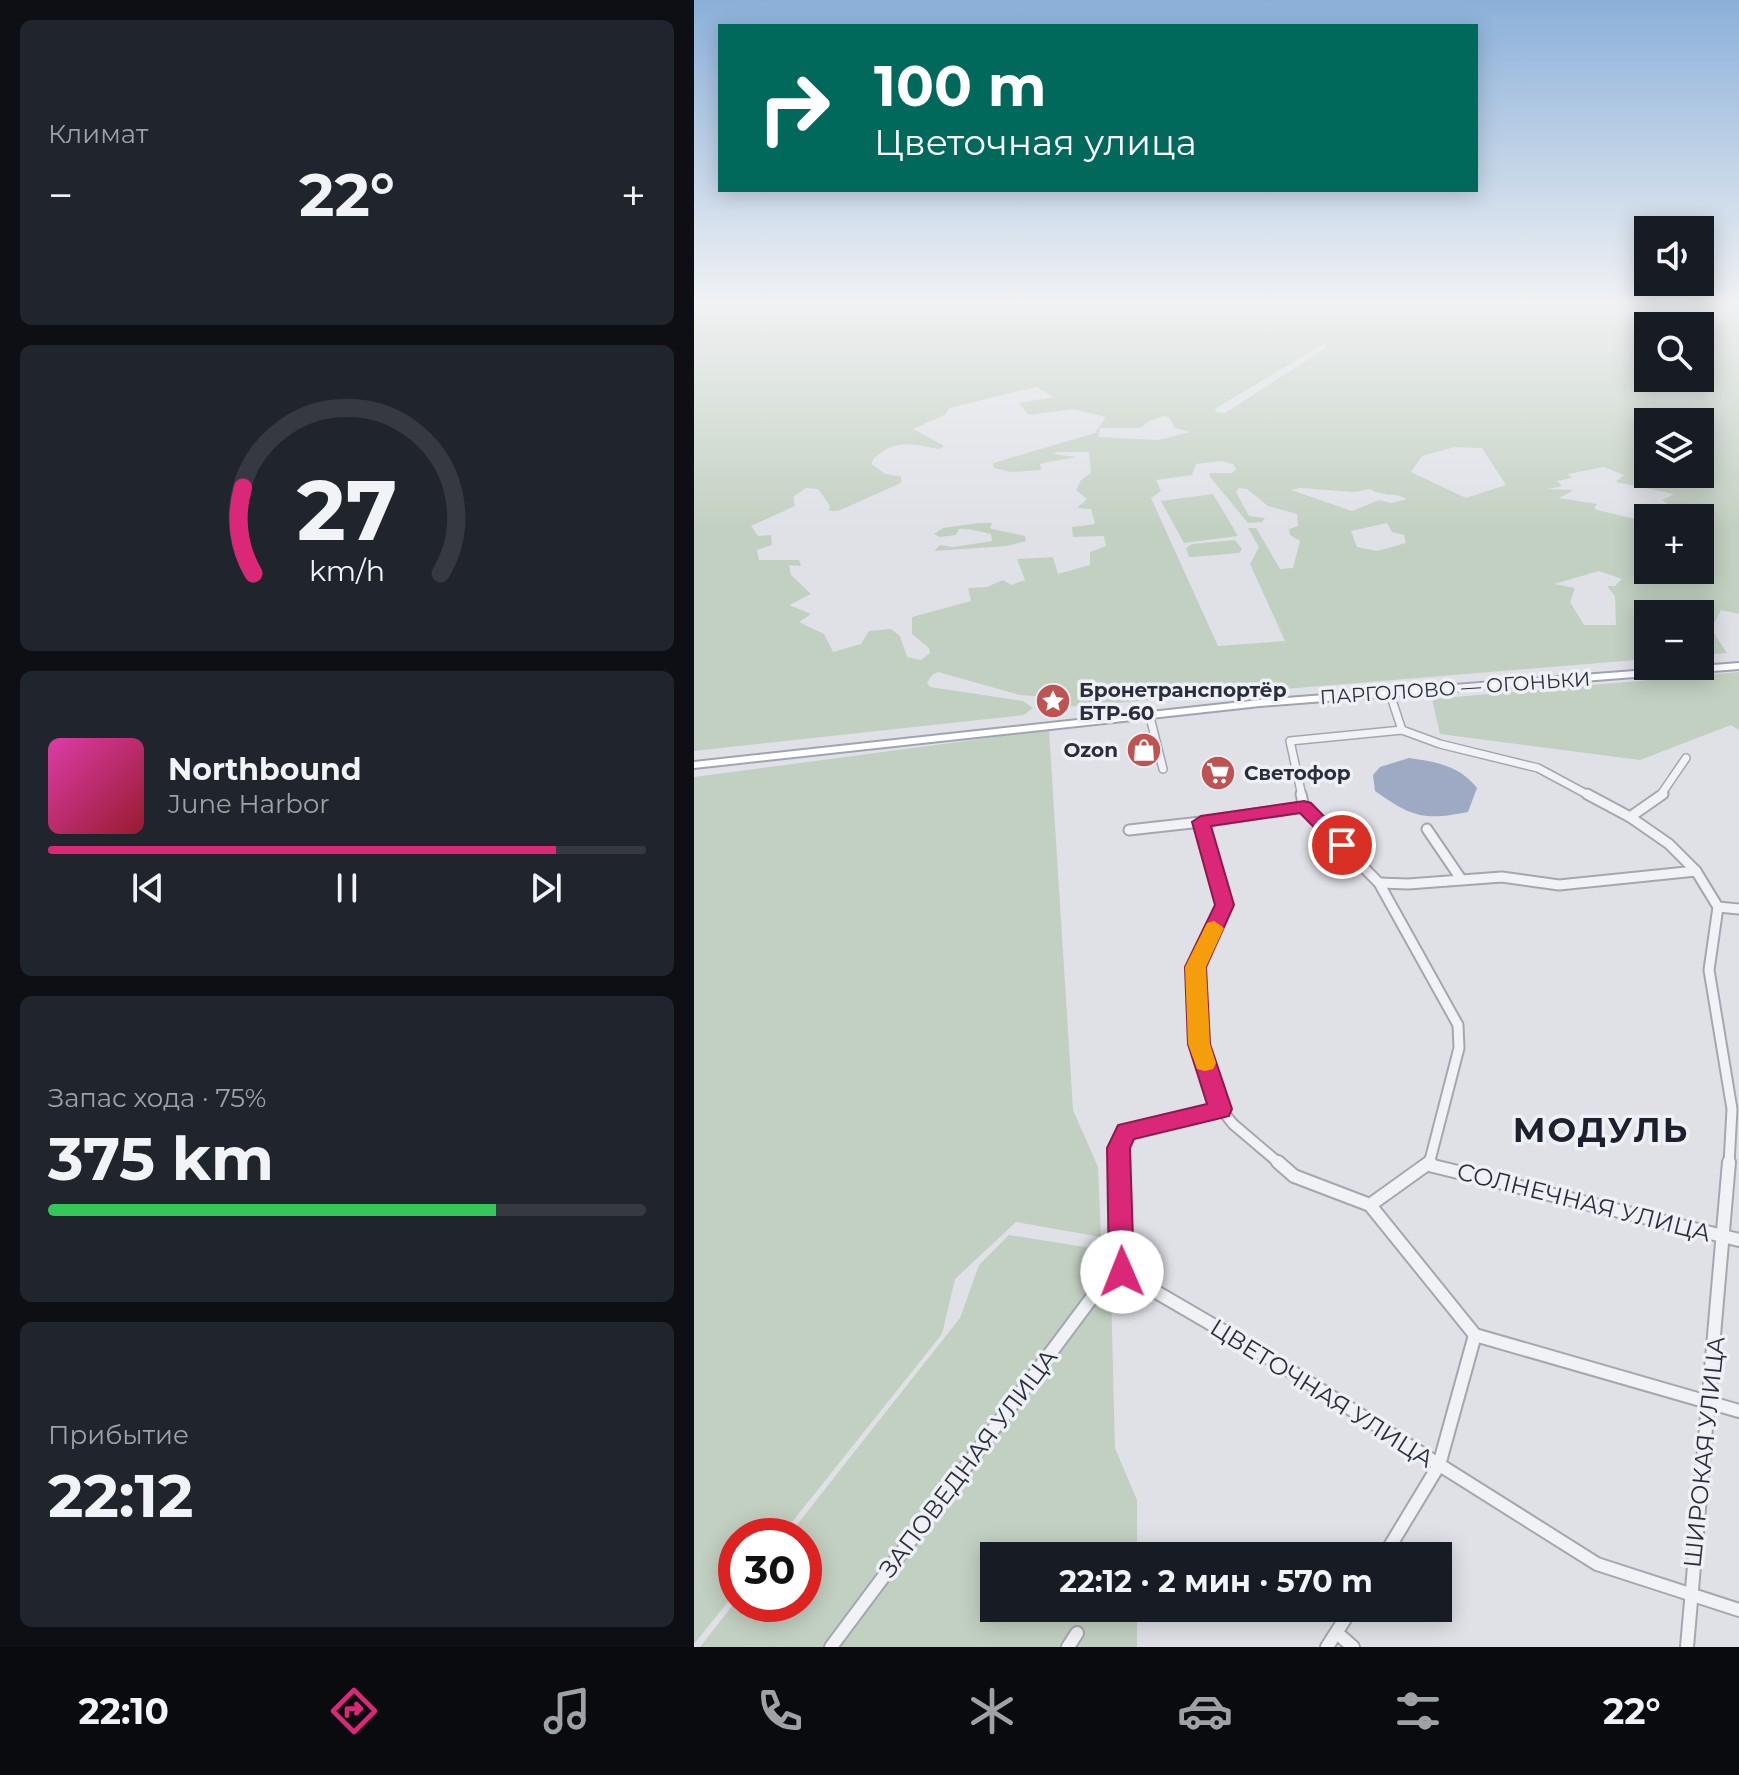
<!DOCTYPE html>
<html lang="ru">
<head>
<meta charset="utf-8">
<style>
	:root { --surface:#171b24; --page:#20242c; --text:#f1f3f6; --muted:#9ea1a6; --line:#363941; --accent:#db2777 }
	body { margin:0; font-family:Montserrat,sans-serif; background:var(--page); color:var(--text); height:100vh; display:flex; flex-direction:column; font-size:30px; white-space:nowrap }
	* { box-sizing:border-box; margin:0 }
	p { font-size:26px; color:var(--muted) }
	.icon { flex:none; width:44px; height:44px; fill:none; stroke:currentColor; stroke-width:2; stroke-linecap:round; stroke-linejoin:round }
	.map { position:relative; flex:1; overflow:hidden }
	.side { display:flex; flex-direction:column; gap:20px; padding:20px; background:#0d0f14; width:694px }
	.side>* { flex:none }
	.hud { position:absolute; left:24px; top:24px; width:760px; height:168px; border-radius:0px; box-shadow:0 4px 20px #0003; background:#00695c; color:#fff; overflow:hidden }
	.controls { position:absolute; left:940px; top:216px; display:grid; gap:16px }
	.controls a { display:grid; place-items:center; width:80px; height:80px; border-radius:0px; background:var(--surface); box-shadow:0 4px 20px #0003; font-size:40px }
	.speed { position:absolute; left:24px; top:1518px; display:flex; gap:16px; font-size:40px; font-weight:700; text-align:center }
	.speed>* { display:grid; place-content:center; width:104px; height:104px; border-radius:50%; background:var(--surface); box-shadow:0 4px 20px #0003; line-height:1 }
	.speed .limit { border:12px solid #d22; background:#fff; color:#111 }
	.pin { position:absolute; display:grid; place-items:center; width:68px; height:68px; color:#fff; margin:-34px; border:4px solid #fff; border-radius:50%; box-shadow:0 2px 8px #0007 }
	.me { position:absolute; width:88px; margin:-44px; rotate:359deg; stroke-linejoin:round; filter:drop-shadow(0 0 6px #0008) }
	.turn { display:flex; align-items:center; gap:28px; height:168px; padding:0 24px; font-size:36px }
	.turn .icon { width:104px; height:104px; stroke-width:2.5 }
	.turn b { display:block; font-size:56px; line-height:68px }
	.big { font-size:60px; font-weight:700; line-height:1.1 }
	.side .widget { flex:1; display:flex; flex-direction:column; justify-content:center; gap:12px; min-width:0; padding:0 28px; border-radius:12px; background:var(--page) }
	.side .dial { align-items:center; gap:0 }
	.dial svg { height:208px; overflow:visible; fill:none; stroke:var(--line); stroke-width:7; stroke-linecap:round; text-anchor:middle }
	.dial text { fill:var(--text); stroke:none }
	.song { display:flex; align-items:center; gap:24px }
	.cover { width:96px; height:96px; border-radius:12px; background:linear-gradient(135deg,hsl(320 70% 55%),hsl(350 70% 35%)) }
	.played { height:8px; border-radius:4px; background:linear-gradient(90deg,var(--accent) 85%,var(--line) 85%) }
	.keys { display:flex; justify-content:space-around; direction:ltr }
	.heat { display:flex; justify-content:space-between; align-items:center; font-size:44px; direction:ltr }
	.charge { height:12px; border-radius:6px; background:linear-gradient(90deg,#34c759 75%,var(--line) 0) }
	.trip { position:absolute; left:286px; top:1542px; width:472px; height:80px; border-radius:0px; background:var(--surface); box-shadow:0 4px 20px #0003; font-weight:700; line-height:80px; text-align:center }
	.menu { display:flex; height:128px; justify-content:space-around; align-items:center; background:#090b0e; color:var(--muted) }
	.menu .icon { width:56px; height:56px }
	.menu .selected { color:var(--accent) }
	.menu b { font-size:36px; color:var(--text) }
	main { display:flex; flex:1; min-height:0 }
	.map>svg:first-child { display:block }
	.green { fill:#c2d0c1; fill-rule:evenodd }
	.water { fill:#9ea9c3 }
	.lines { fill:none; stroke-linecap:round; stroke-linejoin:round }
	.minor-far2-casing { stroke:#a5a7b0; stroke-width:10 }
	.minor-far1-casing { stroke:#a5a7b0; stroke-width:13 }
	.minor-casing { stroke:#a5a7b0; stroke-width:16 }
	.primary-casing { stroke:#a0a4b1; stroke-width:4 }
	.minor-far2 { stroke:#f1f2f5; stroke-width:7 }
	.minor-far1 { stroke:#f1f2f5; stroke-width:9 }
	.minor { stroke:#f1f2f5; stroke-width:12 }
	.primary { fill:#fff; fill-rule:evenodd }
	.route { fill:#db2777; stroke:#8e194d; stroke-width:2 }
	.slow { fill:#f59e0b }
	.labels { text-anchor:middle; dominant-baseline:central; stroke-width:7; stroke-linejoin:round; paint-order:stroke }
	.street-label { font-size:20px; fill:#2a2d3c; stroke:#eef0f5 }
	.poi-label { font-size:20px; font-weight:bold; fill:#2a2d3c; stroke:#eef0f5; text-anchor:start }
	.near-street-label { font-size:24px; fill:#2a2d3c; stroke:#eef0f5 }
	.near-district-label { font-size:34px; font-weight:bold; letter-spacing:2px; fill:#1c1f2d; stroke:#eef0f5 }
</style>
</head>
<body>
<main>
<section class="side">
<div class="widget"><p>Климат</p>
<div class="heat"><a>−</a><b class="big">22°</b><a>+</a></div>
</div>
<div class="widget dial"><svg viewBox="0 0 100 80">
<path d="M14 69A42 42 0 1 1 86 69"/>
<path d="M14 69A42 42 0 0 1 10 36" stroke="#db2777"/>
<text x="50" y="56" font-size="32" font-weight="700">27</text>
<text x="50" y="72" font-size="11">km/h</text>
</svg></div>
<div class="widget">
<div class="song"><i class="cover"></i><div><b>Northbound</b><p>June Harbor</p></div></div>
<div class="played"></div>
<div class="keys"><svg class="icon" aria-label="previous" viewBox="0 0 24 24"><path d="M18 5L8 12l10 7zM5 5v14"/></svg><svg class="icon" aria-label="pause" viewBox="0 0 24 24"><path d="M8 5v14M16 5v14"/></svg><svg class="icon" aria-label="next" viewBox="0 0 24 24"><path d="M6 5l10 7-10 7zM19 5v14"/></svg></div>
</div>
<div class="widget"><p>Запас хода · 75%</p><b class="big">375 km</b><div class="charge"></div></div>
<div class="widget"><p>Прибытие</p><b class="big">22:12</b></div>
</section>
<div class="map">
<svg width="1045" height="1647" viewBox="0 0 1045 1647">
	<rect width="100%" height="100%" fill="#dfe1e7"/>
	<g class="green">
		<path d="M0 300H1045V614L1027 610 1017 629 1033 653 1006 655V614H954V659L360 708 356 692 341 696 326 695 244 672 238 675 233 683 236 687 329 701 339 708 330 715 0 751ZM954 326H1006V378H954ZM631 343 633 347 531 413 522 412 521 409ZM342 387 359 397 325 403 335 415 379 409 412 417 401 433 299 463 300 468 317 472 347 470 346 464 349 463 383 457 360 454 362 452H395L397 473 387 480 382 490 393 499 383 508 397 509 401 524 378 527 379 537 410 536 412 546 396 552V565L364 574 359 557 323 559 331 580 317 585 309 580 293 587 274 588 277 601 218 617V634L235 648 236 653 227 660 213 657 206 636 197 629 175 631 167 644 139 652 130 634 105 622 117 614 95 605 117 594 97 575 95 565 107 566 105 560H65L63 550 78 545 77 535 64 536 57 526 101 506 99 497 112 488 124 489 136 506 135 511H144L207 483V476L191 474 178 464 179 459C203 437 219 445 246 449L250 446 219 429 252 414 255 408ZM470 416 475 417 481 428 496 432 464 440 404 437 406 428H447L455 421ZM954 422H1006V474H954ZM761 447 788 448 812 485 772 498 717 472 728 456ZM527 461 539 464 542 469 538 473H515L516 477 554 523 568 522 571 518 555 516 542 492 545 488 553 489 574 506 603 514 604 526 595 529 596 535 606 541 599 568 586 569 562 528H554L565 547 556 564 591 641 524 646 457 498 467 491 462 480 498 475 502 464ZM910 467 930 475 922 482 980 494 968 500 975 505 960 518H1006V570H954V522L903 510 900 508 903 504 865 498 880 490 854 489 868 486 863 481 878 478 874 474ZM606 488 661 492 676 489C687 497 701 492 713 499L697 503 685 500 658 511 597 490ZM693 523 698 532 710 535 712 543 683 551 663 547 657 531ZM905 571 928 579 921 586H913L921 596 922 625H890L876 602 881 588 860 584Z"/>
		<path d="M519 494 544 536 490 543 467 501Z"/>
		<path d="M284 523H298L296 528 298 529 331 536 332 541 313 546 240 551 246 545 259 547 298 541 297 534C287 532 274 528 265 529L262 535 246 537 240 534 249 528Z"/>
		<path d="M541 540 548 549 545 553 499 557H495L492 548 498 544Z"/>
		<path d="M1045 672V730L1037 725 946 760 746 734 738 699Z"/>
		<path d="M355 730 379 1110 404 1167 407 1237 322 1222 261 1279 248 1334 87 1536H42V1592L0 1644V777Z"/>
		<path d="M315 1235 416 1251 421 1448 443 1500V1556H300V1608H443V1647H6L42 1601V1604H110V1536H94L266 1318 285 1265Z"/>
	</g>
	<path class="water" d="M715 758C742 762 765 765 783 788L774 812C730 821 718 817 681 791L679 775 686 767Z"/>
	<g class="lines">
		<g class="minor-far2-casing">
			<g id="minor-far2">
				<path d="M696 694 708 730"/>
				<path d="M454 709 469 769"/>
				<path d="M608 796 596 741 708 730 746 744 844 768 896 796"/>
				<path d="M966 796 992 758"/>
			</g>
		</g>
		<g class="minor-far1-casing">
			<g id="minor-far1">
				<path d="M607 794 610 807"/>
				<path d="M893 794 936 817 975 844 1002 871 1024 907 1015 970 1038 1109 1035 1164"/>
				<path d="M936 817 969 794"/>
				<path d="M507 822 610 807 685 883 764 1025 765 1048 735 1164"/>
				<path d="M733 829 767 879"/>
				<path d="M435 830 507 822 530 905 502 967 505 1044 527 1109 539 1124 586 1164"/>
				<path d="M685 883 714 884 808 877 865 885 1002 871"/>
				<path d="M1024 907 1045 909"/>
				<path d="M425 1164V1148L432 1132 527 1109"/>
			</g>
		</g>
		<g class="minor-casing">
			<g id="minor">
				<path d="M425 1162 428 1272 579 1360 903 1564 1045 1610"/>
				<path d="M584 1162 600 1176 676 1205 781 1335 1045 1411"/>
				<path d="M735 1165 1045 1240"/>
				<path d="M676 1205 736 1162"/>
				<path d="M690 1556 745 1465 781 1335"/>
				<path d="M643 1633 659 1647"/>
				<path d="M137 1647 411 1280"/>
				<path d="M374 1647 383 1633"/>
				<path d="M633 1647 658 1608"/>
				<path d="M993 1647 1035 1162"/>
			</g>
		</g>
		<g class="primary-casing">
			<path id="primary" d="M1045 663V669L566 706 0 768V762L566 700Z"/>
		</g>
		<use href="#minor-far2" class="minor-far2"/>
		<use href="#minor-far1" class="minor-far1"/>
		<use href="#minor" class="minor"/>
		<use href="#primary" class="primary"/>
	</g>
	<linearGradient id="sky" x2="0" y2="1"><stop stop-color="#8ab0d9"/><stop offset="0.57" stop-color="#f1f2f4"/><stop offset="1" stop-color="#f1f2f4" stop-opacity="0"/></linearGradient>
	<rect width="1045" height="530" fill="url(#sky)"/>
	<path class="route" d="M610 801 617 803 654 841 657 845 654 849H641L606 813 517 826 540 905 512 967 516 1044 538 1109 535 1116 527 1118 440 1139 436 1148 440 1272 436 1280 428 1283 419 1280 415 1272 413 1148 424 1125 513 1104 494 1044 491 967 521 905 498 822 507 816Z"/>
	<path class="slow" d="M520 921 530 928 512 967 516 1044 522 1063 519 1069 511 1071 503 1069 494 1044 491 967 513 923Z"/>
	<defs>
		<g id="sight-disc" transform="scale(1.8)"><circle r="9.5" fill="#bf5351" stroke="#eef0f5"/><path d="M0-6L1.8-2.2L6-1.7L2.9 1.2L3.7 5.4L0 3.3L-3.7 5.4L-2.9 1.2L-6-1.7L-1.8-2.2Z" fill="#fff"/></g>
		<g id="shop-disc" transform="scale(1.8)"><circle r="9.5" fill="#bf5351" stroke="#eef0f5"/><path d="M-5-2.5h2.3a2.7 3.5 0 0 1 5.4 0H5L5.5 6h-11ZM-1.5-2.5h3a1.5 2.3 0 0 0-3 0Z" fill="#fff"/></g>
		<g id="supermarket-disc" transform="scale(1.8)"><circle r="9.5" fill="#bf5351" stroke="#eef0f5"/><path d="M-6-5.5h2.5l.6 2H6L4.5 2H-2.5L-4.4-4H-6ZM-1.5 3.2a1.3 1.3 0 1 0 .1 0ZM3 3.2a1.3 1.3 0 1 0 .1 0Z" fill="#fff"/></g>
	</defs>
	<g fill-rule="evenodd">
		<use href="#sight-disc" x="359" y="701"/>
		<use href="#shop-disc" x="450" y="750"/>
		<use href="#supermarket-disc" x="524" y="773"/>
	</g>
	<g class="labels">
		<g class="street-label">
			<text transform="translate(761 688) rotate(-4)">ПАРГОЛОВО — ОГОНЬКИ</text>
		</g>
		<g class="poi-label">
			<text x="385" y="690">Бронетранспортёр<tspan x="385" dy="23">БТР-60</tspan></text>
			<text x="424" y="750" text-anchor="end">Ozon</text>
			<text x="550" y="773">Светофор</text>
		</g>
		<g class="near-street-label">
			<text transform="translate(890 1202) rotate(14)">СОЛНЕЧНАЯ УЛИЦА</text>
			<text transform="translate(628 1393) rotate(32)">ЦВЕТОЧНАЯ УЛИЦА</text>
			<text transform="translate(1010 1452) rotate(-84)">ШИРОКАЯ УЛИЦА</text>
			<text transform="translate(274 1463) rotate(-53)">ЗАПОВЕДНАЯ УЛИЦА</text>
		</g>
		<g class="near-district-label">
			<text x="907" y="1130">МОДУЛЬ</text>
		</g>
	</g>
</svg>
<div class="controls">
<a><svg class="icon" aria-label="sound" viewBox="0 0 24 24"><path d="M4 9h4l5-4v14l-5-4H4zM17 9q2 3 0 6"/></svg></a>
<a><svg class="icon" aria-label="search" viewBox="0 0 24 24"><circle cx="10" cy="10" r="6"/><path d="M15 15l6 6"/></svg></a>
<a><svg class="icon" aria-label="layers" viewBox="0 0 24 24"><path d="M12 4l9 5-9 5-9-5zM3 14l9 5 9-5"/></svg></a>
<a>+</a>
<a>−</a>
</div>
<div class="speed"><div class="limit">30</div></div>
<div class="pin" style="left:648px;top:845px;background:#d93025"><svg class="icon" aria-label="arrive" viewBox="0 0 24 24"><path d="M6 21V4h12l-3 4 3 4H6"/></svg></div>
<svg class="me" style="left:428px;top:1272px" viewBox="-20 -20 40 40"><circle r="19" fill="#fff"/><path d="M0-13L10 11 0 6-10 11z" fill="#db2777"/></svg>
<div class="trip">22:12 · 2 мин · 570 m</div>
<div class="hud">
<div class="turn"><svg class="icon" aria-label="right" viewBox="0 0 24 24"><path d="M7 20v-9h11M14 6l5 5-5 5"/></svg><div><b>100 m</b>Цветочная улица</div></div>
</div>
</div>
</main>
<nav class="menu">
<b>22:10</b>
<svg class="icon selected" aria-label="directions" viewBox="0 0 24 24"><path d="M12 3l9 9-9 9-9-9zM9 14v-3h6M13 9l2 2-2 2"/></svg>
<svg class="icon" aria-label="music" viewBox="0 0 24 24"><path d="M9 18V5l10-2v13"/><circle cx="6" cy="18" r="3"/><circle cx="16" cy="16" r="3"/></svg>
<svg class="icon" aria-label="phone" viewBox="0 0 24 24"><path d="M5 4h4l2 5-3 2q2 4 5 5l2-3 5 2v4C11 20 4 13 5 4z"/></svg>
<svg class="icon" aria-label="climate" viewBox="0 0 24 24"><path d="M12 3v18M4 7l16 10M4 17L20 7"/></svg>
<svg class="icon" aria-label="car" viewBox="0 0 24 24"><path d="M5 17H2v-5l4-1 3-4h7l3 4 3 1v5h-3M9 17h6M6 11h13"/><circle cx="7" cy="17" r="2"/><circle cx="17" cy="17" r="2"/></svg>
<svg class="icon" aria-label="filters" viewBox="0 0 24 24"><path d="M4 7h16M4 17h16"/><circle cx="9" cy="7" r="2"/><circle cx="15" cy="17" r="2"/></svg>
<b>22°</b>
</nav>
</body>
</html>
